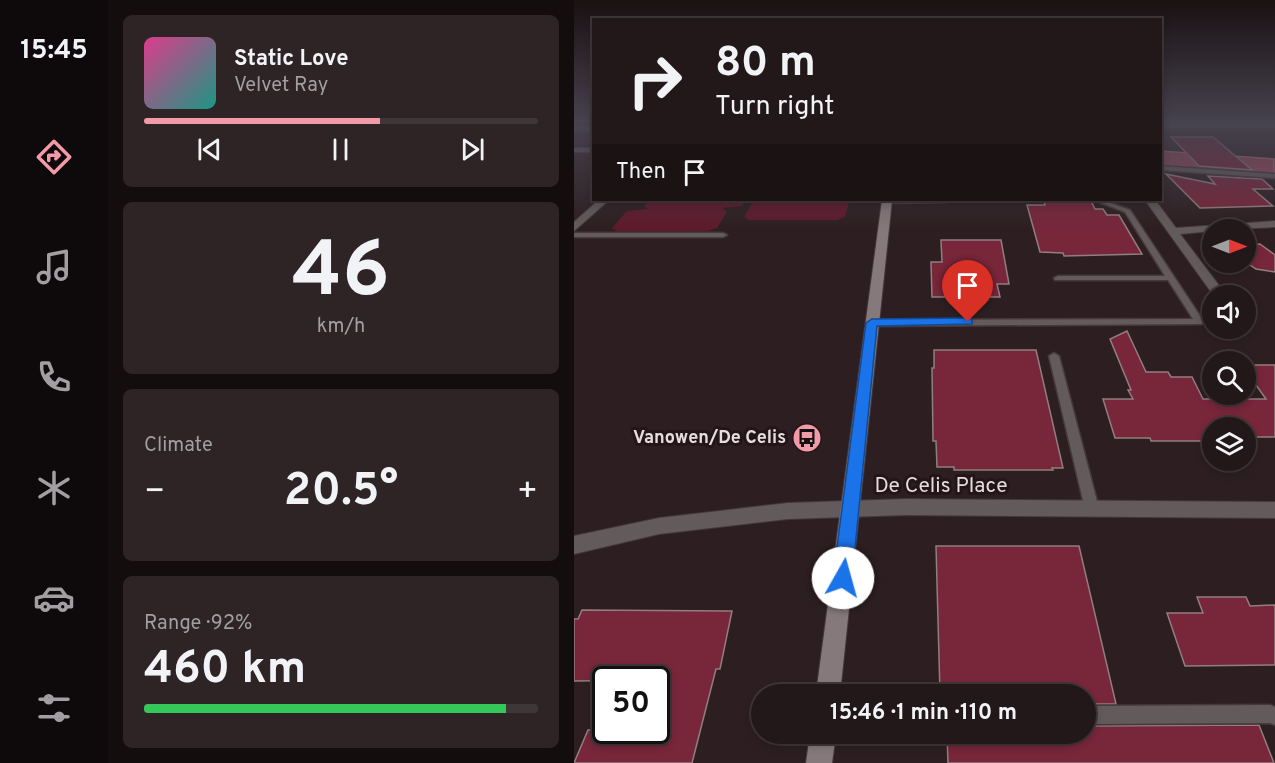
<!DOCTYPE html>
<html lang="en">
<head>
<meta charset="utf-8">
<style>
	:root { --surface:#221719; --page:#2e2426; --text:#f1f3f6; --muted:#a29fa2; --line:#3f3638; --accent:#f39aa9 }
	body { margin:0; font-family:Overpass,sans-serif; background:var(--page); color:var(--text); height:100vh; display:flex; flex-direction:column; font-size:22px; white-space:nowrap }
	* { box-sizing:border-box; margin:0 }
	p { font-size:20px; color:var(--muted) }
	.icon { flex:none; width:33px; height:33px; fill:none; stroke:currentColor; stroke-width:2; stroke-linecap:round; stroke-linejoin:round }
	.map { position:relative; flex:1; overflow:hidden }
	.side { display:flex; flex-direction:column; gap:15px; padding:15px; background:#130d0e; width:466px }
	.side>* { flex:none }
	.guide { position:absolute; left:18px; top:18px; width:570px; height:183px; border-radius:0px; box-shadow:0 3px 9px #0003,0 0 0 2px var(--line); background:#221719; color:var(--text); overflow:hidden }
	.needle { width:39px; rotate:90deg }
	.controls { position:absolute; left:628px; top:219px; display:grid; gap:12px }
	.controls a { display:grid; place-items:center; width:54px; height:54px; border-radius:50%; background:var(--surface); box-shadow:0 3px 9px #0003,0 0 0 2px var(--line); font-size:30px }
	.speed { position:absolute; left:18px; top:666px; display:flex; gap:12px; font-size:30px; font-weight:700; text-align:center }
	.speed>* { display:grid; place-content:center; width:78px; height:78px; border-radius:50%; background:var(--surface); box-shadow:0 3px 9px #0003,0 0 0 2px var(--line); line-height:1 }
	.speed .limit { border:3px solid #111; border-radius:9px; background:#fff; color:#111 }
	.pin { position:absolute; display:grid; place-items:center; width:51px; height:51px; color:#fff; margin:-62px -26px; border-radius:50% 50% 50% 0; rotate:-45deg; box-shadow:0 0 6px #0007 }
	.pin .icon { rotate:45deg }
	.me { position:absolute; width:66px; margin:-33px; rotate:7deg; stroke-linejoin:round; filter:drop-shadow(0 0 4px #0008) }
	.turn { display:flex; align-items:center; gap:21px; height:126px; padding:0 24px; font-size:27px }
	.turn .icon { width:78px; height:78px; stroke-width:2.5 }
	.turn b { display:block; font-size:42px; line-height:51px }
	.then { display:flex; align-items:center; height:57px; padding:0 24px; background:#0003; gap:12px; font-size:22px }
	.big { font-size:45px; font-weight:700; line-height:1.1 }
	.side .card { flex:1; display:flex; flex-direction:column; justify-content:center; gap:9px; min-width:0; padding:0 21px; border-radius:9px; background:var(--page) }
	.side .dial { align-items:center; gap:0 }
	.dial b { font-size:78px; line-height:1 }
	.song { display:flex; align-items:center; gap:18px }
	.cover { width:72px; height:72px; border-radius:9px; background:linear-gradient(135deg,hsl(330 70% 55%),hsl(170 70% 35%)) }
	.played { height:6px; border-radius:3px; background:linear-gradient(90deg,var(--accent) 60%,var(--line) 60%) }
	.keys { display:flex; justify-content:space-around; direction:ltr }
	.heat { display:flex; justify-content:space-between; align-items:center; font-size:33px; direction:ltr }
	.charge { height:9px; border-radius:4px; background:linear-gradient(90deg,#34c759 92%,var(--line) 0) }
	.trip { position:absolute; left:177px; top:684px; width:345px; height:60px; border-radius:30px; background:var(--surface); box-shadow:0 3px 9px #0003,0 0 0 2px var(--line); font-weight:700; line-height:60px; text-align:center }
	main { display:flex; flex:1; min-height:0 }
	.menu { display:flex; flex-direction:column; width:108px; justify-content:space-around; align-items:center; background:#0e090a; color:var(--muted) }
	.menu .icon { width:42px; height:42px }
	.menu .on { color:var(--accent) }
	.menu b { font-size:27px; color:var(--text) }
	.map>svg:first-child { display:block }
	.green { fill:#5e1a2c }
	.water { fill:#a04a5c; stroke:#b57683; stroke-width:1.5 }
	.building { fill:#78263a; stroke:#917e80; stroke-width:1.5 }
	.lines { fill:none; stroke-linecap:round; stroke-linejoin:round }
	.service-casing { stroke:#47393b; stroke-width:3 }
	.minor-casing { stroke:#47393b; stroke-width:2 }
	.secondary-casing { stroke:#47393b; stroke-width:2 }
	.service { fill:#625a5b; fill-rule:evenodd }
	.minor { fill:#625a5b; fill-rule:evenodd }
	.secondary { fill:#86797b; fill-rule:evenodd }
	.route { fill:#1a73e8; stroke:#114b97; stroke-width:1.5 }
	.labels { text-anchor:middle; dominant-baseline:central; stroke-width:6; stroke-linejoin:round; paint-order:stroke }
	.poi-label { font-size:18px; font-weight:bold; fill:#e7dcde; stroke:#231518; text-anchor:end }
	.near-street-label { font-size:21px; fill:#e7dcde; stroke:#231518 }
</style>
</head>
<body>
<main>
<nav class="menu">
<b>15:45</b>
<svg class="icon on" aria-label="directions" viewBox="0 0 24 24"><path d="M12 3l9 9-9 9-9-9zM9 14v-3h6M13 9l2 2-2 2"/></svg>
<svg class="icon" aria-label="music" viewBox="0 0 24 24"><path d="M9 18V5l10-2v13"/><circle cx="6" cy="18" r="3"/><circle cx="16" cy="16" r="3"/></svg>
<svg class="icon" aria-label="phone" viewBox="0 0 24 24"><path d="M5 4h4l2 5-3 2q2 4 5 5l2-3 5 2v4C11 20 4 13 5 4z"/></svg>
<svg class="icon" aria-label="climate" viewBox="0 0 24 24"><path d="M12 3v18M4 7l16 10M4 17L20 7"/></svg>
<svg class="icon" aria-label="car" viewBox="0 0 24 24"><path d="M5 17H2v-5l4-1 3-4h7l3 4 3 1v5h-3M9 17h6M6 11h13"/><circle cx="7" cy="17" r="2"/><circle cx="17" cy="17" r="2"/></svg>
<svg class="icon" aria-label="filters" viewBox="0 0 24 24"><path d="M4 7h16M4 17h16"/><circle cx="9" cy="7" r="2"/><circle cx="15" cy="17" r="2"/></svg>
</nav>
<section class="side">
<div class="card">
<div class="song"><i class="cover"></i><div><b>Static Love</b><p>Velvet Ray</p></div></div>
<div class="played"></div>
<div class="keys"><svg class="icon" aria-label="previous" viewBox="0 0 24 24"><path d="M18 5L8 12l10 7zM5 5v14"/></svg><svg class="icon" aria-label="pause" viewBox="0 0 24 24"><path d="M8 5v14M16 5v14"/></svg><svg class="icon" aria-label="next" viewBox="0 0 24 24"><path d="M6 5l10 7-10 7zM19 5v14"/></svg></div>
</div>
<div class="card dial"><b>46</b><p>km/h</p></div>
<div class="card"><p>Climate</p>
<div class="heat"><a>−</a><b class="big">20.5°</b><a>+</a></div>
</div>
<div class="card"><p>Range · 92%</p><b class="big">460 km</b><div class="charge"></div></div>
</section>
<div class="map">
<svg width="701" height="763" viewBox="0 0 701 763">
	<rect width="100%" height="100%" fill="#2d1f21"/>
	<g class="green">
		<path d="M76 200H172L168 206 148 208 153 212 143 228 133 231H42L38 228 53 211 74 209 70 206Z"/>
		<path d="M186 200H270L275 202 271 217 263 220H175L170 217 179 202Z"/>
	</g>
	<path class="water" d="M586 151 700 159V174L587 166Z"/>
	<g class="building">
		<path d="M597 137H639L678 170 625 166Z"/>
		<path d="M592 174 641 184 634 176 688 179 699 189H679L699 206 626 208Z"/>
		<path d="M470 201H517L521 209H529L533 215H545L568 254 490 256 489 253 466 252 453 205H471Z"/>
		<path d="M367 240H427L435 284H423L426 297H358L357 262H368Z"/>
		<path d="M686 244 701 255V272L682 269 672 262V245Z"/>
		<path d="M553 331 572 372H594L597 377H618L629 399H692L672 371V365H701V437H680L675 428H639V441H577L576 438H541L529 399H559L554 390H557L536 339Z"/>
		<path d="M360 350H462L489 468H478L479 470H380V467H363L362 441H359L358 368H360Z"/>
		<path d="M362 546H505L542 704H512V694H366Z"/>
		<path d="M623 597H672L676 606 701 605V665L611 666 593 613H629Z"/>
		<path d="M8 610 158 611 146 669H142L118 763H0L14 730H82V680L0 681V619H4Z"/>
		<path d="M685 725 700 763H374L373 734H512V726Z"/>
	</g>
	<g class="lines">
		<g class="service-casing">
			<g id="service">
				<path d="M0 126 20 127V131L0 130Z"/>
				<path d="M586 166 701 174V178L586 170Z"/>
				<path d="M311 200H376L373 202 313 203 310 201Z"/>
				<path d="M520 200H528L556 210 630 322 628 324 298 326 293 323 298 320 619 319 594 280H481L480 278 484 276H591L551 212Z"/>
				<path d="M0 233H149L153 235 149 237H0Z"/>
				<path d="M480 353 485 356 525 509 523 513 518 514 513 513 511 509 475 356Z"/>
				<path d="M696 705 701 707V725L696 723 512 724V706Z"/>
			</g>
		</g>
		<g class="minor-casing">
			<g id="minor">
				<rect x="586" y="124" width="115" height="4"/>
				<rect x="0" y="148" width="20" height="4"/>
				<path d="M25 200H35L0 231V222Z"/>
				<path d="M571 200H581L602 228 701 221V227L639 230V231L606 234 653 296H640Z"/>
				<path d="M332 499 701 502V518L332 515 214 519 85 534 0 554V536L85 518 214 503Z"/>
			</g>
		</g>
		<g class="secondary-casing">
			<g id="secondary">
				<path d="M308 200H318L266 694H242Z"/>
				<path d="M236 734H262L258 763H232Z"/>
			</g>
		</g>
		<use href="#service" class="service"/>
		<use href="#minor" class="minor"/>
		<use href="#secondary" class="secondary"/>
	</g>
	<linearGradient id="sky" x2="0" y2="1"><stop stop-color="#191112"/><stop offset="0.53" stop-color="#46424e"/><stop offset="1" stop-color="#46424e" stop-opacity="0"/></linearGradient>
	<rect width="701" height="229" fill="url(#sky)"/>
	<path class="route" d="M394 318 398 319V324L303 326 278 578 275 584 269 587 262 584 259 578 292 323 298 319Z"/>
	<defs>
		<g id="bus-disc" transform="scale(1.5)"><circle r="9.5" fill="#f39aa9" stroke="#231518"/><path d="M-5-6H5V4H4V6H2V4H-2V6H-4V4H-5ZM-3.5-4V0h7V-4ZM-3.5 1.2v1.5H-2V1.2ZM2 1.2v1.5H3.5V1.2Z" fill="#111"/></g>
	</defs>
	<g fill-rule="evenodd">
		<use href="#bus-disc" x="233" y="438"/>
	</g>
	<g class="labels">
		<g class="poi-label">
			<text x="212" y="438">Vanowen/De Celis</text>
		</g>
		<g class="near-street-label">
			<text x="367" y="486">De Celis Place</text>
		</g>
	</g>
</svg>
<div class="controls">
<a><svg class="needle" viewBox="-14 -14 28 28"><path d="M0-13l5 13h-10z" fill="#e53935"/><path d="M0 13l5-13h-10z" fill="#a29fa2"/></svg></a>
<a><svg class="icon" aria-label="sound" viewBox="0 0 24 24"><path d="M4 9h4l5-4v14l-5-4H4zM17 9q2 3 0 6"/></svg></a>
<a><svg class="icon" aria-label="search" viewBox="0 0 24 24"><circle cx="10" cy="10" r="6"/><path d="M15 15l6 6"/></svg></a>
<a><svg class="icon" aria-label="layers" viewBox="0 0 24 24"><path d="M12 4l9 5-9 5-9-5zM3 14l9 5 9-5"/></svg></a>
</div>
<div class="speed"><div class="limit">50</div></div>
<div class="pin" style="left:394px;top:322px;background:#d93025"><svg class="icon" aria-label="arrive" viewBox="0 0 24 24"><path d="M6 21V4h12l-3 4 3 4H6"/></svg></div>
<svg class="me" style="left:269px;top:578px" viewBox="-20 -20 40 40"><circle r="19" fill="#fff"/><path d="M0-13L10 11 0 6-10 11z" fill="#1a73e8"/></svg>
<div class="trip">15:46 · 1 min · 110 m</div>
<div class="guide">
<div class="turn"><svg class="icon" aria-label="right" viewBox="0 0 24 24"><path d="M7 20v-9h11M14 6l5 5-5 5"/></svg><div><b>80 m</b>Turn right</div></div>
<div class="then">Then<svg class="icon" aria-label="arrive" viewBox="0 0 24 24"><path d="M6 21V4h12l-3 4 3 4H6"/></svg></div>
</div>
</div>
</main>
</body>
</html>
